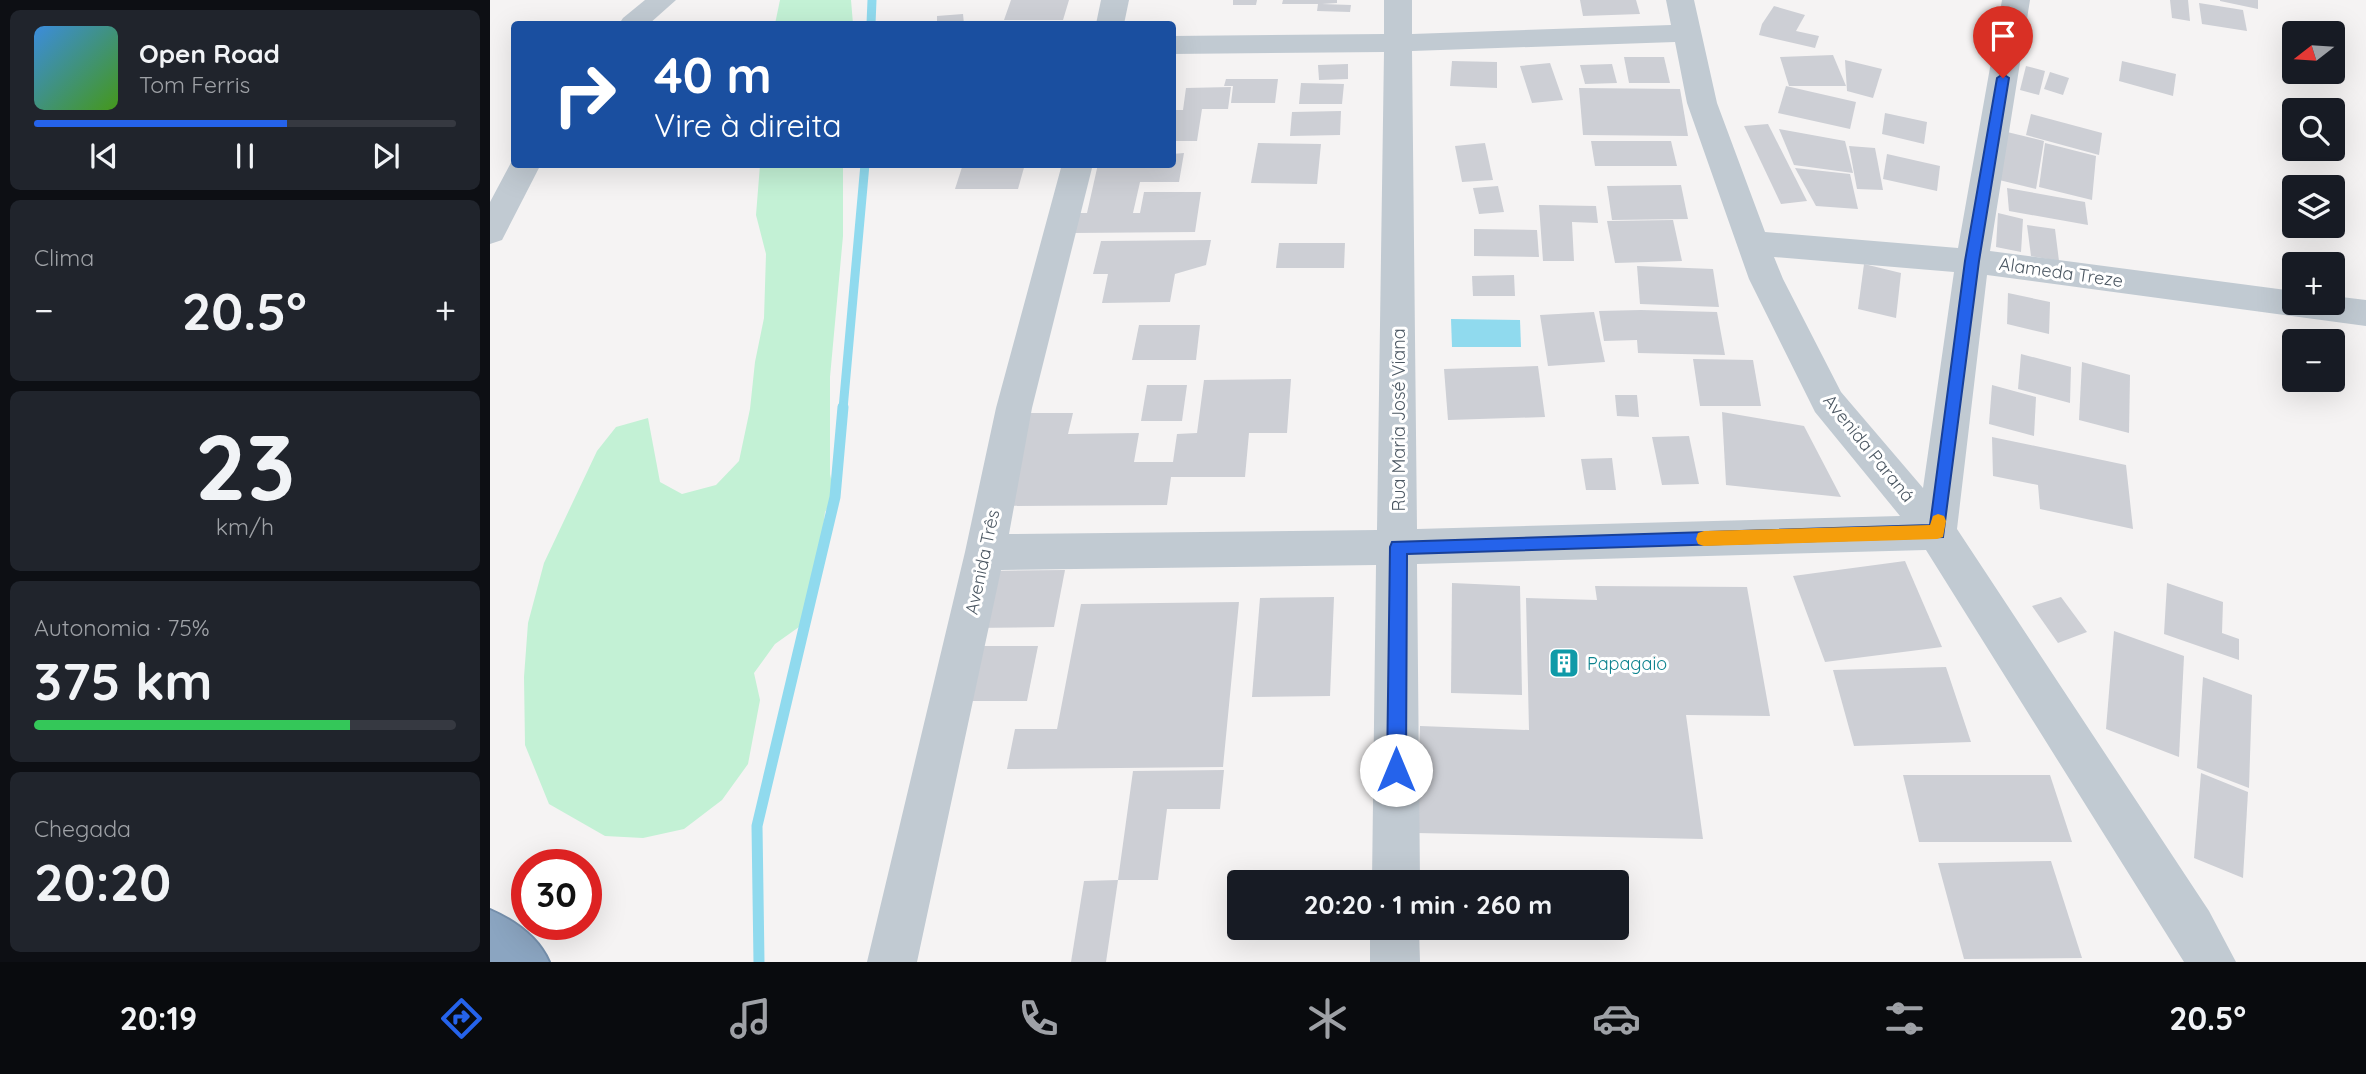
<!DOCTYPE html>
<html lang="pt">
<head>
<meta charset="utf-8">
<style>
	:root { --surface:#171b24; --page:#20242c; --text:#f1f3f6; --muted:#9ea1a6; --line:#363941; --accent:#2563eb }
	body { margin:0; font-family:Quicksand,sans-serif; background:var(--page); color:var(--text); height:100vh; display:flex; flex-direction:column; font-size:26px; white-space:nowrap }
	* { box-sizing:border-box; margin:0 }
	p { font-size:23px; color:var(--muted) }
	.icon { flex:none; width:38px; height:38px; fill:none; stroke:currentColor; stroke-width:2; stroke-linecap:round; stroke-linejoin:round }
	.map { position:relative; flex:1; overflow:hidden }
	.panel { display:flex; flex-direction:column; gap:10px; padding:10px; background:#0d0f14; width:490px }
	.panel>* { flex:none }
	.hud { position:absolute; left:21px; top:21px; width:665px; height:147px; border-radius:7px; box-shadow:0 7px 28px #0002; background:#1a4fa0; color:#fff; overflow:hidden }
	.needle { width:46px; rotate:253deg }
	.controls { position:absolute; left:1792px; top:21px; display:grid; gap:14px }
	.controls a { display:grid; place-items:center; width:63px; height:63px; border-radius:7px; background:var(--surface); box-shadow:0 7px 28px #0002; font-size:35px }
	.speed { position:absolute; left:21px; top:849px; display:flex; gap:14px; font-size:35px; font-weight:700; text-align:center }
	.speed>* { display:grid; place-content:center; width:91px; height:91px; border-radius:50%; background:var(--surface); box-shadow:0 7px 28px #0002; line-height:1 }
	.speed .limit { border:10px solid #d22; background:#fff; color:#111 }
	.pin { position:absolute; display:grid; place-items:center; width:60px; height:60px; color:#fff; margin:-72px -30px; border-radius:50% 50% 50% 0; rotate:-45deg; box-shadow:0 0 7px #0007 }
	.pin .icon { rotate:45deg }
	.me { position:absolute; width:77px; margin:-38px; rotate:0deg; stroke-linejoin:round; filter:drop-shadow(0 0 5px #0008) }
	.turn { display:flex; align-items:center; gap:24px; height:147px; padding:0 28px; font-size:32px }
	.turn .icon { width:91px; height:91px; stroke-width:2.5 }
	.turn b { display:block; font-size:49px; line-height:60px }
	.big { font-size:52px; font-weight:800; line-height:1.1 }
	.panel .card { flex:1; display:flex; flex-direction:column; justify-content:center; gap:10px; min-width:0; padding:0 24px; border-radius:10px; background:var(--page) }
	.panel .dial { align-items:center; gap:0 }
	.dial b { font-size:91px; line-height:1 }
	.song { display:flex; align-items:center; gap:21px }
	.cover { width:84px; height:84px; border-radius:10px; background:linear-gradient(135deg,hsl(210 70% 55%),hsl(100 70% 35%)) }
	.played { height:7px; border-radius:4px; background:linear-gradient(90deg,var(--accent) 60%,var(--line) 60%) }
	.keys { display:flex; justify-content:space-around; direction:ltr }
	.heat { display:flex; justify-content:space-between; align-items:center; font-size:38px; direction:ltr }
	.charge { height:10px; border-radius:5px; background:linear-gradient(90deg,#34c759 75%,var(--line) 0) }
	.trip { position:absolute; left:737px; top:870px; width:402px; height:70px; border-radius:7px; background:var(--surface); box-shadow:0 7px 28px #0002; font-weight:800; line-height:70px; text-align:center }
	.dock { display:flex; height:112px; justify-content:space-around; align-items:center; background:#090b0e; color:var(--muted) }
	.dock .icon { width:49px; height:49px }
	.dock .selected { color:var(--accent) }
	.dock b { font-size:32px; color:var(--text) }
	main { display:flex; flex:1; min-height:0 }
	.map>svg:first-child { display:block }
	.green { fill:#c3f1d5 }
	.water { fill:#90daee }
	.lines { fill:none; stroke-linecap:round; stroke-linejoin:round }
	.stream-far1 { stroke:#90daee; stroke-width:9 }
	.stream { stroke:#90daee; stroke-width:11 }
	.building { fill:#cdcfd5 }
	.highway-casing { stroke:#7690ad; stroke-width:4 }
	.minor { fill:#c1cad2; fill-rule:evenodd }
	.highway { fill:#8ba5c1; fill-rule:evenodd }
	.route { fill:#2563eb; stroke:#184099; stroke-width:2 }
	.slow { fill:#f59e0b }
	.labels { text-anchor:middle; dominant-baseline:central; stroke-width:6; stroke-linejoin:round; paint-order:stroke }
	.street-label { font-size:18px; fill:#4a5661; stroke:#fff }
	.culture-label { font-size:18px; fill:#0d838f; stroke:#fff; text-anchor:start }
</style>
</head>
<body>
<main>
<section class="panel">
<div class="card">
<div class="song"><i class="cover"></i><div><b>Open Road</b><p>Tom Ferris</p></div></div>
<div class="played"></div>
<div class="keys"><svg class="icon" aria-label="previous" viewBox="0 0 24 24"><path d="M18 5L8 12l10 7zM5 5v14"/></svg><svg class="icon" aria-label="pause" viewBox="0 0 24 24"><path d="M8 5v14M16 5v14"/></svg><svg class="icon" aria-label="next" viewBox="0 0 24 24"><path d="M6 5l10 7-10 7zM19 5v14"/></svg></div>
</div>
<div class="card"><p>Clima</p>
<div class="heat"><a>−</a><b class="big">20.5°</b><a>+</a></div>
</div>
<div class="card dial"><b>23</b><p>km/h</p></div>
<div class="card"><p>Autonomia · 75%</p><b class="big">375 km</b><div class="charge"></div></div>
<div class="card"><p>Chegada</p><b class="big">20:20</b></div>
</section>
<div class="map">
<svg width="1876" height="962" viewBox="0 0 1876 962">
	<rect width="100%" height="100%" fill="#f5f3f3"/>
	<g class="green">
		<path d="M290 0H361L363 24H285Z"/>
		<path d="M270 165H353V236L340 377V474L345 497 335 512 325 593 316 622 285 644 264 673 270 700 258 764 232 800 194 829 153 838 115 836 59 804 35 745 34 677 38 623 54 563 107 451 126 427 158 418 170 482 192 494 226 485 249 461 260 409 265 362 274 318 276 254 266 215Z"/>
	</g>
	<path class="water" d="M961 319 1030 320 1031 347H962Z"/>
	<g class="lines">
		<g class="stream-far1">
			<path d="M381 24 382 0"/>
			<path d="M353 409 375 164"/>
		</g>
		<path class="stream" d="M269 962 267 826 345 497 353 407"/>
	</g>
	<g class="building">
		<path d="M521 0H579L573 20H514Z"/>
		<path d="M743 0H767L766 5H743Z"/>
		<path d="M793 0H847V3L832 4 861 5 860 12 827 11 828 4H792Z"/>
		<path d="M1090 0H1146L1150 14 1093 16Z"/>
		<path d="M1680 0H1698L1700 21 1682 18Z"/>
		<path d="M1730 0H1768V9L1730 1Z"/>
		<path d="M1709 3 1753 10 1757 31 1712 24Z"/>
		<path d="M1284 6 1315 15 1306 31 1329 36 1325 48 1269 35 1272 24Z"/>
		<path d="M473 14 474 24H447V16Z"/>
		<path d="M1343 55 1356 86H1299L1290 57Z"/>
		<path d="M1134 57H1174L1180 83H1139Z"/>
		<path d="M1355 60 1392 69 1383 98 1357 91Z"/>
		<path d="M962 61 1007 62V88L960 86Z"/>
		<path d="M1632 61 1686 74 1683 96 1629 81Z"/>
		<path d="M1060 63 1073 100 1042 103 1030 66Z"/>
		<path d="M858 64V79L829 80 828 65Z"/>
		<path d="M1122 64 1127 83 1095 84 1090 65Z"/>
		<path d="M1536 66 1555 71 1549 95 1530 90Z"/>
		<path d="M1560 72 1579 78 1573 95 1554 89Z"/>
		<path d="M736 79H788L785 103H741L743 86H734Z"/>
		<path d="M811 83 854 84 852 104H809Z"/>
		<path d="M1296 86 1366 102 1360 129 1288 113Z"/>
		<path d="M741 87 738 109H712L707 141H682V110H693L696 88Z"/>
		<path d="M1089 88 1190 89 1198 136 1093 135Z"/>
		<path d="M851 111 850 135 800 136 802 112Z"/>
		<path d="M1395 113 1437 122 1434 144 1392 134Z"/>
		<path d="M1541 114 1612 133 1609 155 1536 135Z"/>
		<path d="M1278 124 1317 201 1291 204 1254 126Z"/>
		<path d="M1289 129 1355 141 1363 173 1304 165Z"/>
		<path d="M1513 131 1554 141 1546 189 1505 179Z"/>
		<path d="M1101 141H1181L1187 166H1105Z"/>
		<path d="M768 143 831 144 827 184 761 183Z"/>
		<path d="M995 143 1003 180 972 182 965 146Z"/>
		<path d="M1555 143 1606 156 1602 200 1549 187Z"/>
		<path d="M1359 146 1385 148 1393 190 1367 189Z"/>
		<path d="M694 153 689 182H650L643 213H650L654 192H711L705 232 583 233 588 213H597L608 164H682V154Z"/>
		<path d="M1397 154 1450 166 1447 191 1393 179Z"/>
		<path d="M473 164H535L528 189H465Z"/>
		<path d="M1305 168 1360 174 1368 209 1326 206Z"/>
		<path d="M1191 185 1198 219 1122 220 1117 186Z"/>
		<path d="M1008 186 1014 212 989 214 983 188Z"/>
		<path d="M1517 188 1595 202 1598 225 1519 211Z"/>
		<path d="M1049 205 1106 206 1108 223 1082 222 1084 261H1053Z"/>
		<path d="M1508 213 1533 219 1531 252 1506 247Z"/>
		<path d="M1183 220 1192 261 1125 263 1117 221Z"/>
		<path d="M1537 225 1565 229 1569 261 1541 256Z"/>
		<path d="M984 229 1047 230 1049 257 984 256Z"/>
		<path d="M721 240 716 265 685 274 680 302 612 303 618 274H603L611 241Z"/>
		<path d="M789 243H855L854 268H786Z"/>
		<path d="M1374 264 1411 273 1406 318 1368 309Z"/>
		<path d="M1147 266 1223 269 1229 307 1150 304Z"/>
		<path d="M1024 275 1025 296H983L982 276Z"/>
		<path d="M1518 293 1560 302 1559 334 1517 324Z"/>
		<path d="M1151 310 1227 312 1235 355 1148 353 1147 340 1114 341 1109 311Z"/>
		<path d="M1104 312 1115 362 1058 366 1050 315Z"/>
		<path d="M649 325H710L706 360H642Z"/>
		<path d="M1531 354 1581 367 1580 403 1528 389Z"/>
		<path d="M1203 359 1263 360 1271 406H1210Z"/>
		<path d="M1592 362 1640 375 1639 433 1589 420Z"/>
		<path d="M1048 366 1055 417 958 420 954 369Z"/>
		<path d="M801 379 797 433H759L755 477H681L677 505 506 506 529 413H583L578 434 649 433 644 462H683L687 434 707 433 714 380Z"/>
		<path d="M657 385H697L692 421H651Z"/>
		<path d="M1502 385 1546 397 1544 436 1499 424Z"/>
		<path d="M1125 395H1147L1149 417 1127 416Z"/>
		<path d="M1232 412 1314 426 1351 497 1236 485Z"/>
		<path d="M1199 436 1209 484 1172 485 1162 437Z"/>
		<path d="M1502 437 1636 465 1643 529 1550 509 1548 485 1503 476Z"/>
		<path d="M1122 458 1126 490H1096L1091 459Z"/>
		<path d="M1415 561 1452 647 1335 662 1303 576Z"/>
		<path d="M575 570 564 627 479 628 493 571Z"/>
		<path d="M962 583 1030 586 1032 695 961 693Z"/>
		<path d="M1677 583 1733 602 1732 633 1749 639V660L1674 634Z"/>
		<path d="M1105 586 1257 587 1280 716 1196 715 1213 839 926 833 930 726 1039 730 1036 598 1107 600Z"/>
		<path d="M844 597 840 696 762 697 770 598Z"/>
		<path d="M1571 597 1597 632 1568 643 1542 606Z"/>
		<path d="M749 602 733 767 517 769 525 729H567L591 604Z"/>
		<path d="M1624 631 1694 656 1689 757 1616 729Z"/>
		<path d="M490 646H548L537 701H477Z"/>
		<path d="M1456 667 1481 742 1364 746 1343 670Z"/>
		<path d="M1713 677 1762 695 1759 788 1707 768Z"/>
		<path d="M734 770 730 809H677L668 880H628L643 771Z"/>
		<path d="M1711 773 1758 792 1753 878 1704 858Z"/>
		<path d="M1413 775H1560L1582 842H1429Z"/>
		<path d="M1561 861 1592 958 1474 959 1448 863Z"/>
		<path d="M628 880 616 962H581L594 881Z"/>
	</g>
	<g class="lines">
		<g class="highway-casing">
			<path id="highway" d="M0 910C25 921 48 937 59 962H0Z"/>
		</g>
		<g class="minor">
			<path d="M155 0H186L159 24H129L133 18Z"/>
			<path d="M611 0H639L634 24H606Z"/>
			<path d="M894 0H922V34L1181 25 1176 0H1204L1227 103 1275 232 1468 248 1512 0H1540L1500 251 1804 291V303H1843V296L1876 300V326L1497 275 1467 529 1719 911 1746 962H1694L1436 550 927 564 930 882H882L886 565 511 570 427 962H377L475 552 506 408 572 164H603L542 408 519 534 887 530 894 52 682 54V36L894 34ZM1185 42 1197 103 1259 279 1325 412 1410 516 927 529 922 51ZM1284 257 1464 272 1433 488 1351 392 1293 279Z"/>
			<path d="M24 157V164H51L12 240 0 244V202Z"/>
			<path d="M880 928H929L930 962H880Z"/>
		</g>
		<use href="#highway" class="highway"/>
	</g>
	<path class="route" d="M1513 74 1519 78 1489 261 1453 537 917 554 916 770 913 777 906 780 900 777 897 770 900 547 902 542 1440 525 1475 261 1507 78Z"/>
	<path class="slow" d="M1448 514 1454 516 1456 521 1453 537 1447 539 1214 546 1208 544 1206 539 1208 533 1214 531 1440 525 1443 516Z"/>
	<defs>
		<g id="building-square" transform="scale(1.575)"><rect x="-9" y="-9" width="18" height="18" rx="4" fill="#0f9aa8" stroke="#fff"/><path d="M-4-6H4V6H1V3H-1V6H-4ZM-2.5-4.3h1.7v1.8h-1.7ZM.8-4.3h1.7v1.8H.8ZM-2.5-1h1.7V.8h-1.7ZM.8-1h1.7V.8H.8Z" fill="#fff"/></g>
	</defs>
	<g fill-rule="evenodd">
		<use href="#building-square" x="1074" y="663"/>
	</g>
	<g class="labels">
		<g class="street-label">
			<text transform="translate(1571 272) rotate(8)">Alameda Treze</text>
			<text transform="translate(908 420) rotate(-90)">Rua Maria José Viana</text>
			<text transform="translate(1379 448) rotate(51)">Avenida Paraná</text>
			<text transform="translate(492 562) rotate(-78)">Avenida Três</text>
		</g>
		<g class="culture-label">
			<text x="1097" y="663">Papagaio</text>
		</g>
	</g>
</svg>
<div class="controls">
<a><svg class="needle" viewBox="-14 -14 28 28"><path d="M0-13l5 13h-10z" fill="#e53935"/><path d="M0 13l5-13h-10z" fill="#9ea1a6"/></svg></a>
<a><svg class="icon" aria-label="search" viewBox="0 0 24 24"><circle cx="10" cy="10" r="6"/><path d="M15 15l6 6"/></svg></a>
<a><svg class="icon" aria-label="layers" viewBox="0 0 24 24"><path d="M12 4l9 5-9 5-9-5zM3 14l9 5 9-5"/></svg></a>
<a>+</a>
<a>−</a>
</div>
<div class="speed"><div class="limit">30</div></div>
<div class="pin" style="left:1513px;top:78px;background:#d93025"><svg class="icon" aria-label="arrive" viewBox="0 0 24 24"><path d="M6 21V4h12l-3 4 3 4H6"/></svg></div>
<svg class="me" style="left:906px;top:770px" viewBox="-20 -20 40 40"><circle r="19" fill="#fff"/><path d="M0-13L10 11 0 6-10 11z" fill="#2563eb"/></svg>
<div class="trip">20:20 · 1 min · 260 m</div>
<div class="hud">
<div class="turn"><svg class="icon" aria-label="right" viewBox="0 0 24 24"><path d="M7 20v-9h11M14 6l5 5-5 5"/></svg><div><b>40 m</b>Vire à direita</div></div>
</div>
</div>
</main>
<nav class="dock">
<b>20:19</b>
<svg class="icon selected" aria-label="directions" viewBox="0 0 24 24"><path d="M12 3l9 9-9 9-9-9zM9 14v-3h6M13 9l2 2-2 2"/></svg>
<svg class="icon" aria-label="music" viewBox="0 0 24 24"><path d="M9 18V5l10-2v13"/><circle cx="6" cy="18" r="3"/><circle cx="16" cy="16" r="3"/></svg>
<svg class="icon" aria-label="phone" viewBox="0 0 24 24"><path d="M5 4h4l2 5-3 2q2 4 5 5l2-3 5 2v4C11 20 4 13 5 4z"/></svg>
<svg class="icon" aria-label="climate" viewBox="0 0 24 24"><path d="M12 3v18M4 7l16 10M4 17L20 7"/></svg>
<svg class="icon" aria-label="car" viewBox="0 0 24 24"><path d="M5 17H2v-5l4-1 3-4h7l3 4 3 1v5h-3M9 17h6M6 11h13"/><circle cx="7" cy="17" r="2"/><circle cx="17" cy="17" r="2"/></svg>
<svg class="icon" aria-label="filters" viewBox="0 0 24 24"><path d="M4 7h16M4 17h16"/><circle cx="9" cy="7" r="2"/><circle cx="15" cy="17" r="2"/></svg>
<b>20.5°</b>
</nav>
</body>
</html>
